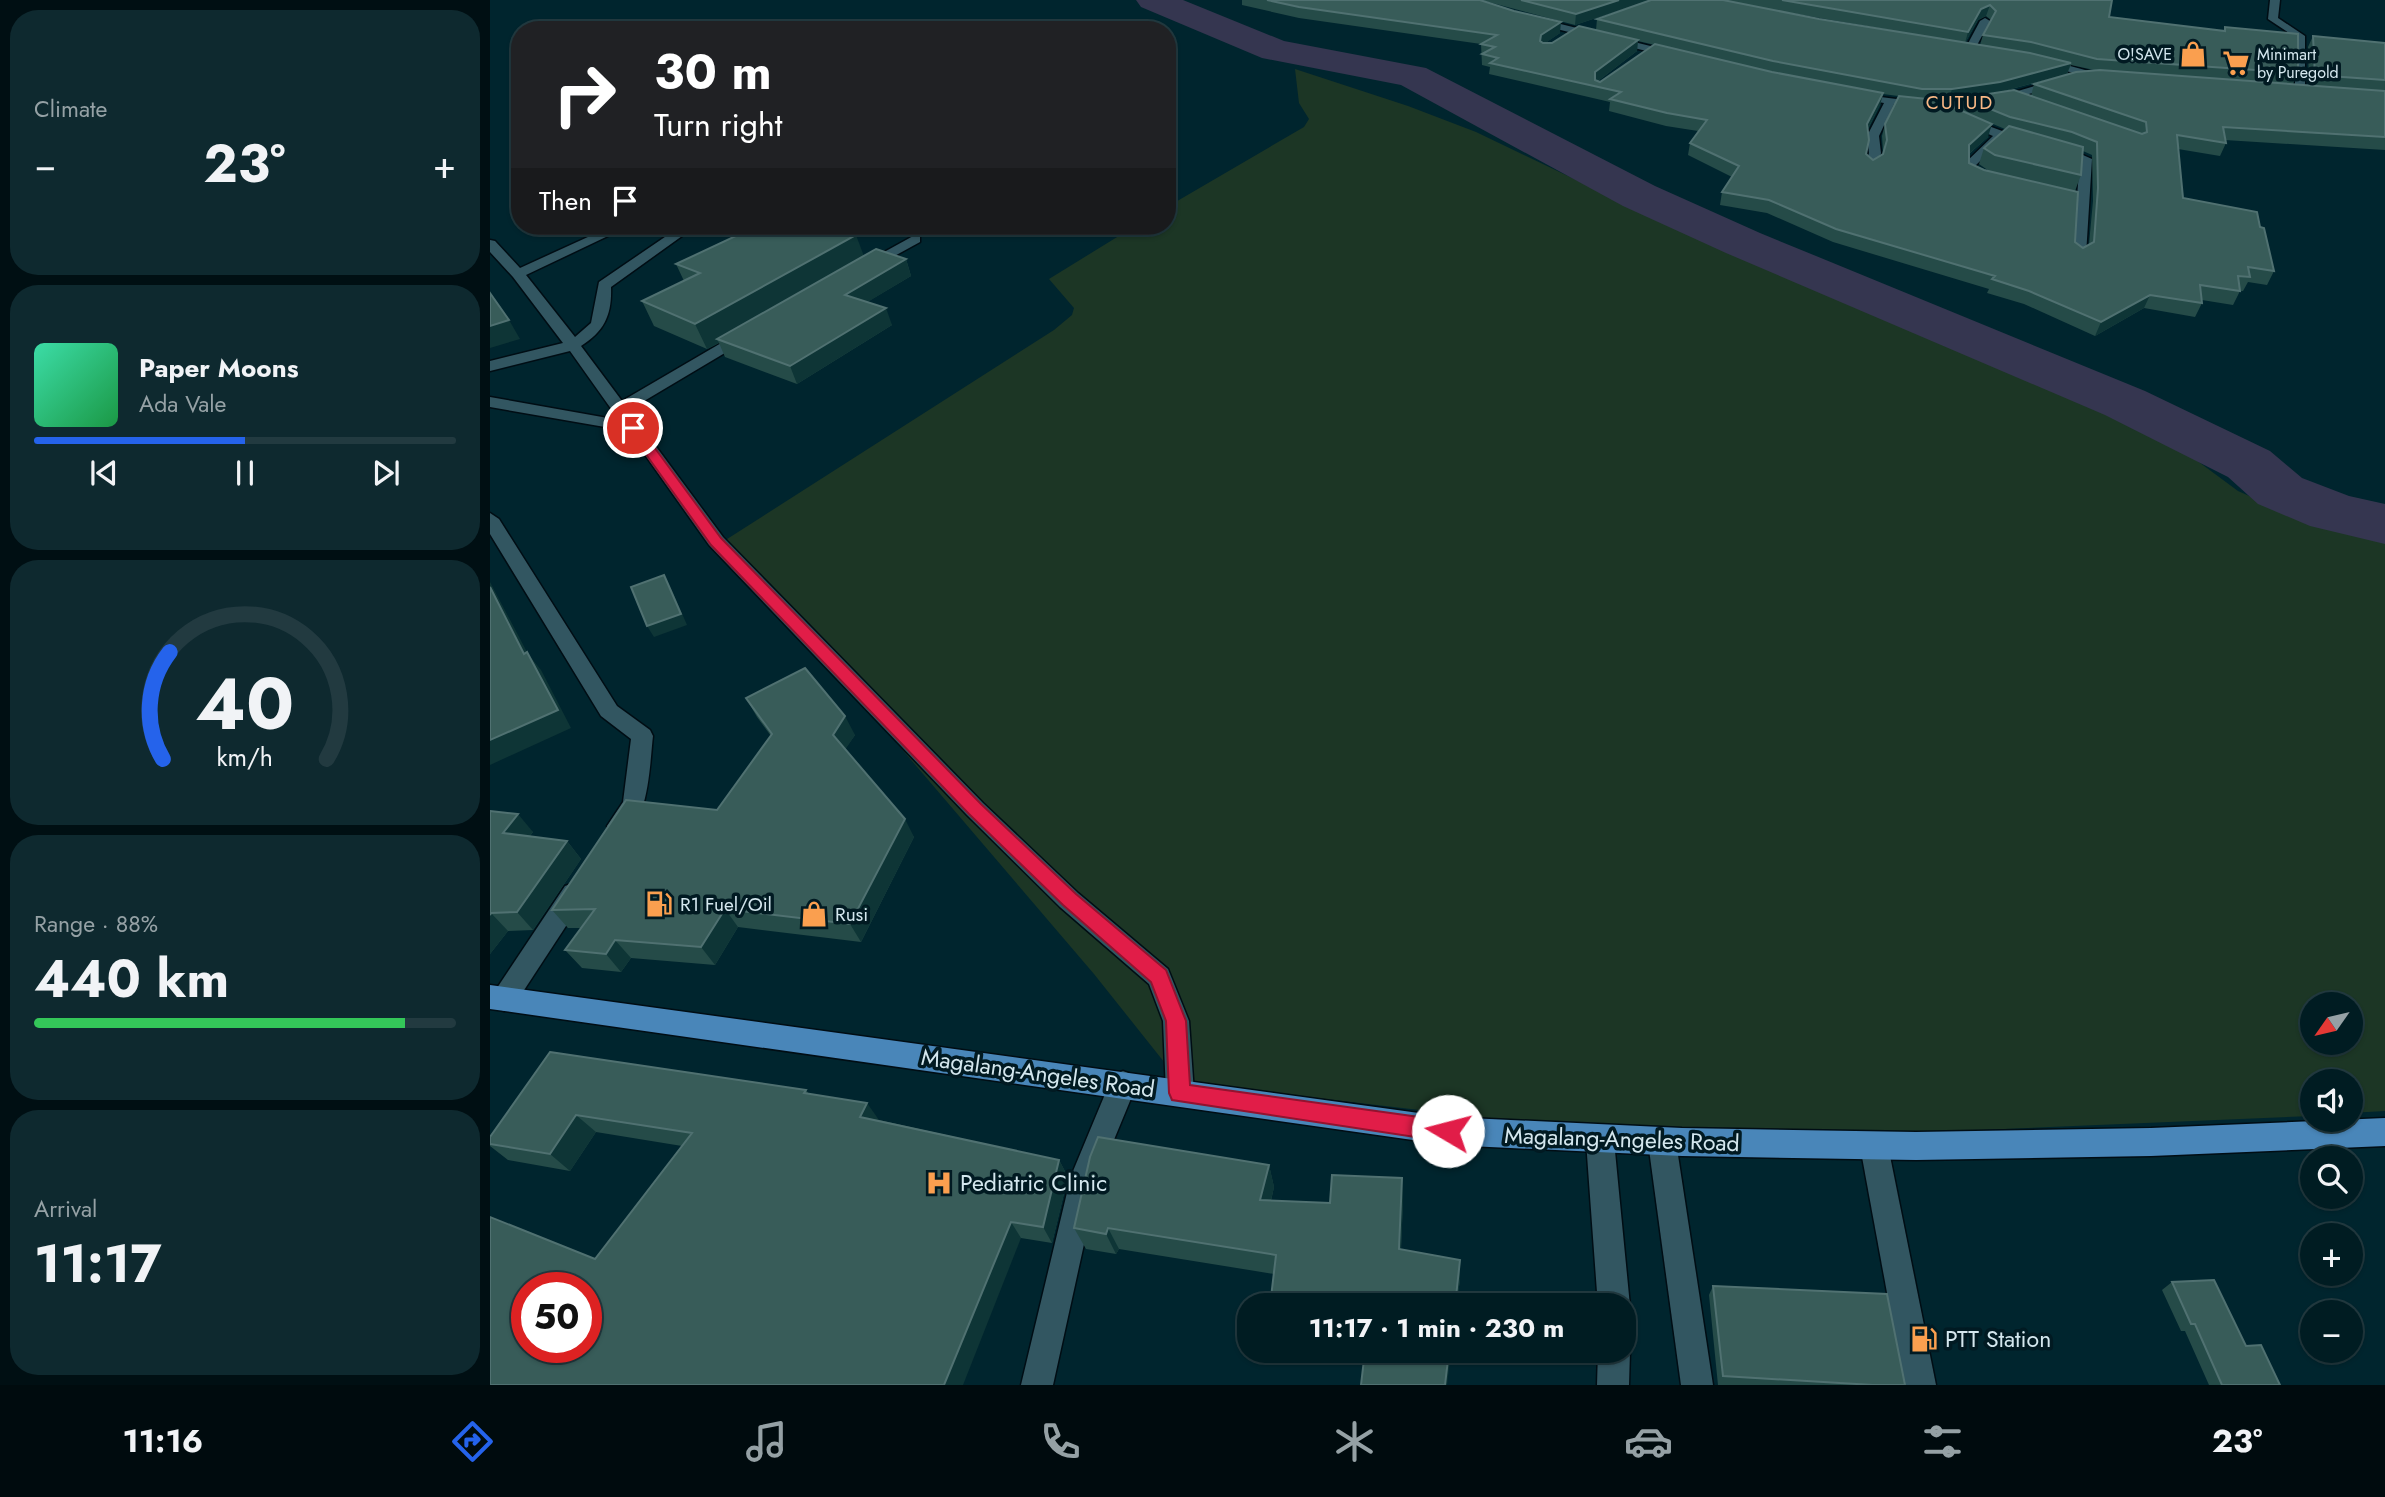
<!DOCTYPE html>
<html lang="en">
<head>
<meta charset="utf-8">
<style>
	:root { --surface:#001c22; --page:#0e292f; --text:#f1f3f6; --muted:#95a1a5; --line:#223a40; --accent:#2563eb }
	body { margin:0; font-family:Jost,sans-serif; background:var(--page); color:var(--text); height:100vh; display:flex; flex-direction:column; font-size:26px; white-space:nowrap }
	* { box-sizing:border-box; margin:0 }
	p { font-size:23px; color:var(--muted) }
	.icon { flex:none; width:38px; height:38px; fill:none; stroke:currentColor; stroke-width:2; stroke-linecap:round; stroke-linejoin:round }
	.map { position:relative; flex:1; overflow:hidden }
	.drawer { display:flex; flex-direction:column; gap:10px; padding:10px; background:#000f13; width:490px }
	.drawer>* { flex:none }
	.top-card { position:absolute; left:21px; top:21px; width:665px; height:214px; border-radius:28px; box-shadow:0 2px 5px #0004,0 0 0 2px var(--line); background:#202124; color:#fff; overflow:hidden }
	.needle { width:46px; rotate:236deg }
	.tools { position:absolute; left:1810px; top:992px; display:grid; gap:14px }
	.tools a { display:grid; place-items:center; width:63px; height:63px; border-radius:50%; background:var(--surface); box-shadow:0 2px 5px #0004,0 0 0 2px var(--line); font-size:35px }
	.speed { position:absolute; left:21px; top:1272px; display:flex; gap:14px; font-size:35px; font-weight:700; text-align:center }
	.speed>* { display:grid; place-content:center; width:91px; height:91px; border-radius:50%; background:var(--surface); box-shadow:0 2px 5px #0004,0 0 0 2px var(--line); line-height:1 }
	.speed .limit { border:10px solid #d22; background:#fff; color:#111 }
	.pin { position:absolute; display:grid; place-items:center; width:60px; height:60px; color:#fff; margin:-30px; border:4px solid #fff; border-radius:50%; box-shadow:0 2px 7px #0007 }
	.me { position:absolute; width:77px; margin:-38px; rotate:278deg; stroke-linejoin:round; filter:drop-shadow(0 0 5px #0008) }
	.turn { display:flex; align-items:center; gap:24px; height:147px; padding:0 28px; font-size:32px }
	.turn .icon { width:91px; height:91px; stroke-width:2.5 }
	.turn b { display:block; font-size:49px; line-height:60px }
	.then { display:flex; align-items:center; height:66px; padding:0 28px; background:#0003; gap:14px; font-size:26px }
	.big { font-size:52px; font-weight:700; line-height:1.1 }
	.drawer .widget { flex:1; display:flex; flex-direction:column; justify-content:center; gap:10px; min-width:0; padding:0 24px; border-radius:28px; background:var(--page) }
	.drawer .dial { align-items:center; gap:0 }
	.dial svg { height:182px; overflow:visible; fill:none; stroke:var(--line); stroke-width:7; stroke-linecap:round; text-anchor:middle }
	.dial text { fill:var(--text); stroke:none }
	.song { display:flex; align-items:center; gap:21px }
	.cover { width:84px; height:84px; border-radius:10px; background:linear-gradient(135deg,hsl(160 70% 55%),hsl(140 70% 35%)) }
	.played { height:7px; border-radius:4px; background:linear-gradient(90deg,var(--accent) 50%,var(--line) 50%) }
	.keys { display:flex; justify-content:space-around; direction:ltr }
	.heat { display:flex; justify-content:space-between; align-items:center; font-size:38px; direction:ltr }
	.charge { height:10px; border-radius:5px; background:linear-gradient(90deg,#34c759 88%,var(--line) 0) }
	.trip { position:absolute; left:747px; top:1293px; width:399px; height:70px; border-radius:28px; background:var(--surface); box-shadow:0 2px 5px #0004,0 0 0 2px var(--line); font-weight:700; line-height:70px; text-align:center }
	.tab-bar { display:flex; height:112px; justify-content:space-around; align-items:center; background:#000b0e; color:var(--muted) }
	.tab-bar .icon { width:49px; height:49px }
	.tab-bar .current { color:var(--accent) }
	.tab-bar b { font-size:32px; color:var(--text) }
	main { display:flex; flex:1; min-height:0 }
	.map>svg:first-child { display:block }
	.green { fill:#1c3625; fill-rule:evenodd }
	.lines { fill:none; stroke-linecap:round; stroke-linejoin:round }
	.river { fill:#353650; fill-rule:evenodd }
	.minor-casing { stroke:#000d14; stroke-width:3 }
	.major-casing { stroke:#000d14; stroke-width:3 }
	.minor { fill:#325661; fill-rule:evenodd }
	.major { fill:#4986b9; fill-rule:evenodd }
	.wall { fill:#254b48; fill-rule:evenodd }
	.shaded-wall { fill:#0e3536 }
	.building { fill:#385c59; stroke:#507171; stroke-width:2; fill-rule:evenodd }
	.route { fill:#e11d48; stroke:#92132f; stroke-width:2 }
	.labels { text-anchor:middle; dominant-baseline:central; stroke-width:7; stroke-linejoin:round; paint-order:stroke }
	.far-poi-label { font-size:16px; fill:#d4e7ee; stroke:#011a22; text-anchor:end }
	.far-quarter-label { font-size:19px; letter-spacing:2px; fill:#f9b885; stroke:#011a22 }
	.poi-label { font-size:19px; fill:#d4e7ee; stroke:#011a22; text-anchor:start }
	.near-street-label { font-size:23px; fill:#d4e7ee; stroke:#011a22 }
	.near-poi-label { font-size:23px; fill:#d4e7ee; stroke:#011a22; text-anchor:start }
</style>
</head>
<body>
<main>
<section class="drawer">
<div class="widget"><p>Climate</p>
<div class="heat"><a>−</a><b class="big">23°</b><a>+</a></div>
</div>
<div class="widget">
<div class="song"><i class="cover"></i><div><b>Paper Moons</b><p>Ada Vale</p></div></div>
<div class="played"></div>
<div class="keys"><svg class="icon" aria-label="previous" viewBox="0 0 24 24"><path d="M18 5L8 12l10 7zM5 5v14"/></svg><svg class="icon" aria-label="pause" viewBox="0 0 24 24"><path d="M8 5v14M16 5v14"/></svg><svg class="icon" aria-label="next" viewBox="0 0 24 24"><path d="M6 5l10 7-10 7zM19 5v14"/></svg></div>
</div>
<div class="widget dial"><svg viewBox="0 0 100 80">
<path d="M14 69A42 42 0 1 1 86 69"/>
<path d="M14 69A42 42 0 0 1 17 22" stroke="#2563eb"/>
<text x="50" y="56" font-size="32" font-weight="700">40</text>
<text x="50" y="72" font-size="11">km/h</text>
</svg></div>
<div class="widget"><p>Range · 88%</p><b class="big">440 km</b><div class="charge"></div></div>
<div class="widget"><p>Arrival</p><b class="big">11:17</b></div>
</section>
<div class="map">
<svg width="1895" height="1385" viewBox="0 0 1895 1385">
	<rect width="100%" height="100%" fill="#00252e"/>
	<path class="green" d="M805 69 918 106 986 132 1218 243 1600 395 1656 423 1748 491 1795 512 1854 532 1895 538V1111L1860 1113V1082H1822V1116L1417 1133 1066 1126 690 1082 604 974 234 541 564 330 582 315 584 308 559 279 645 226H677V207L814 127 819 119 809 103ZM1822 1004H1860V1043H1822Z"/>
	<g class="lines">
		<path class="river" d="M646 0H693L794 41 936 68 1165 186 1270 233 1655 391 1780 451 1812 478 1859 496 1895 504V544L1820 526 1768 504 1738 477 1615 415 1236 253 1133 206 911 85 772 58 651 7Z"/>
		<g class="minor-casing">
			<g id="minor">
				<path d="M1780 0H1790L1788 18 1815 36V93L1805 91V37L1778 19Z"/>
				<path d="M1042 17 1189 53 1190 55 1185 58 1038 22 1037 20Z"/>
				<path d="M1495 18 1500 21 1485 49 1476 51 1475 49 1490 21Z"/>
				<path d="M1554 59 1610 74 1611 76 1606 79 1550 64 1549 62Z"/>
				<path d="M1568 79 1572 80V84L1522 99 1446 110 1404 104 1389 136 1391 153 1387 166 1381 170 1375 166 1379 153 1377 136 1394 103 1359 97V93L1446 104 1521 93Z"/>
				<path d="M1474 117 1515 132 1540 138 1542 141 1536 145 1513 139 1485 166 1503 178 1501 181H1493L1476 173 1473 165 1503 136 1470 122 1468 120Z"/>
				<path d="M1568 144 1602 159 1596 255 1589 259 1582 255 1590 161 1564 151 1562 148Z"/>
				<path d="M122 226H139L36 275 85 337 101 323 109 282 191 226H206L121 287C122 314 115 331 91 346L132 401 250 332H260L263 335 260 338 139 410 233 537 493 803 588 893 678 969 699 1021 704 1093 700 1102 690 1106 680 1102 676 1093 673 1021 659 984 570 907 477 815 219 545 138 431 0 407V397L129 420 80 351 0 371V361L73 343 23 277 0 252V240L5 241 30 268Z"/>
				<path d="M425 235 430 236V242L379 270H369L367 267Z"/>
				<path d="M0 513 9 519 127 706 160 730 163 736C160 759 159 845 121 833L117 826 133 802 141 739 111 716 0 534Z"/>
				<path d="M84 883 93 886 96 893 93 900 23 1007 14 1011 5 1007 1 999 5 991 75 886Z"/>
				<path d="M633 1071 643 1075 647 1084 609 1176 563 1385H531L581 1176 623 1075Z"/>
				<path d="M1110 1127 1120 1131 1124 1141 1140 1306 1134 1317V1306H1108L1096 1141 1100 1131Z"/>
				<path d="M1172 1128 1182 1132 1186 1142 1223 1385H1191L1158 1142 1162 1132Z"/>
				<path d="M1384 1132 1394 1136 1398 1146 1446 1385H1414L1370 1146 1374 1136Z"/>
				<path d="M1134 1339 1140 1351 1139 1385H1107L1108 1351H1134Z"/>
			</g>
		</g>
		<g class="major-casing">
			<path id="major" d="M0 985 958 1117 1192 1128 1426 1132 1661 1128 1895 1118V1146L1661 1156 1426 1160 1192 1156 958 1145 0 1009Z"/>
		</g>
		<use href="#minor" class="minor"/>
		<use href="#major" class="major"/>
	</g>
	<g class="wall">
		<path d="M752 0H1160L1085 25 991 0 1070 33 1055 43H1062L1106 30 1107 19 1161 0H1622L1619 17 1734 31 1735 27 1808 73 1803 84 1819 86 1818 47 1823 36 1895 43V150L1735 140 1736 143 1730 156 1688 149 1693 198 1770 227 1784 271 1777 285 1758 282 1753 291H1750L1743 305 1712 300V303L1705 317 1654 308 1605 336 1534 304 1497 293 1499 289 1343 242 1277 213 1230 205 1232 192 1242 177 1198 155 1200 143 1208 131 1176 126 1119 111 1120 102 999 74 1000 67 992 65 991 44 809 18 752 5ZM1267 7 1446 38 1329 19ZM1496 16 1501 20 1493 35 1490 45 1475 43 1488 20ZM1148 41 1165 45 1110 82 1108 81 1147 51ZM1581 65 1604 70 1544 84 1541 96 1514 91 1577 74ZM1393 94 1408 96 1395 124 1392 136 1393 152V154L1383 160 1376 155 1378 129 1390 105ZM1473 98 1470 110 1448 100H1459ZM1479 114 1515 129 1494 148 1489 164 1499 171 1479 163V154L1498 137ZM1593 151 1602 155 1603 201 1599 244 1593 248 1585 242V191L1591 175Z"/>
		<path d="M374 256 416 259 421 276 377 302 402 325 307 384 235 357 229 343 217 349 164 326 152 301 194 281 186 264Z"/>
		<path d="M256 698 365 735 355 749 424 837 371 942 248 927 225 965 141 958 131 972 92 968 75 950 91 928H78L62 910 227 810 281 736 267 717Z"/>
		<path d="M0 811 43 832 40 836 77 841 91 859 43 930 18 931 0 954Z"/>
		<path d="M60 1052 316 1090 319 1094 389 1120 569 1160 578 1177 562 1243 531 1238 105 1259 192 1146 106 1132 80 1171 18 1160 0 1146V1137Z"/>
		<path d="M779 1165 784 1187 781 1201 840 1203 913 1200 911 1250 970 1260V1280L966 1306H780L784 1274 629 1249 626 1254 596 1249 584 1228Z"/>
		<path d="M1682 1282 1756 1346 1790 1385H1719L1695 1331H1691L1672 1290Z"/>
		<path d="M1223 1286 1415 1385H1228L1219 1295Z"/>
	</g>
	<g class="shaded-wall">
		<path d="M1129 0H1160L1085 25 1086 14Z"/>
		<path d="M1500 5 1496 16 1488 20 1475 43 1478 32 1491 9Z"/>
		<path d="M1071 22 1070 33 1051 46V35Z"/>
		<path d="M1148 40 1147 51 1104 84 1105 72Z"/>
		<path d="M1581 63 1577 74 1506 93 1459 100 1462 89Z"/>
		<path d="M1393 93 1390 105 1374 136 1377 124Z"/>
		<path d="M1502 124 1498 137 1475 157 1479 145Z"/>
		<path d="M366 235 375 259 227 339 229 343 217 349 205 324Z"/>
		<path d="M416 259 421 276 361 312 355 295Z"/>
		<path d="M1660 295 1654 308 1605 336 1611 322Z"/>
		<path d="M396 308 402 325 307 384 300 366Z"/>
		<path d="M19 320 30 339 0 348V326Z"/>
		<path d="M174 575 180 586 197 625 164 637 157 626Z"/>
		<path d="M0 582 38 654 51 670 81 728 0 765V740L34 654 0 587Z"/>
		<path d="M355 716 365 735 353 753 343 735Z"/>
		<path d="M28 814 43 832 28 850 13 833Z"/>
		<path d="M415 819 424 837 371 942 360 924Z"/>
		<path d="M77 841 91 859 43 930 27 912Z"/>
		<path d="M235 909 248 927 225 965 211 947Z"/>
		<path d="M1 913 18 931 0 954V915Z"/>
		<path d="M125 940 141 958 131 972 116 954Z"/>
		<path d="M377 1103 389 1120 370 1117Z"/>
		<path d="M86 1115 106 1132 80 1171 60 1154Z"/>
		<path d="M569 1160 578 1177 562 1243 553 1227Z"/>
		<path d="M779 1165 784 1187 776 1222 770 1200Z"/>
		<path d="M912 1178 913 1200 910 1270 909 1249Z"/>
		<path d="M521 1222 531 1238 473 1385H454Z"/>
		<path d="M618 1228 629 1249 626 1254 616 1234Z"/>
		<path d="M970 1260V1280L966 1306H965Z"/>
		<path d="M959 1351H961L957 1385H955Z"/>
	</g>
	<g class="building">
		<path d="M777 0H990L1024 11 1071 22 1051 35 1050 41 1053 43H1062L1089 26 1148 40 1105 72V80L1110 82 1165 44 1282 72 1393 93 1377 124 1379 140 1376 154 1383 160 1393 154 1397 140 1395 124 1409 96 1447 100 1502 124 1479 145V163L1494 170 1588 192 1585 242 1593 248 1604 242 1608 188 1607 142 1582 132 1520 117 1473 98 1524 90 1652 134 1657 132 1656 122 1544 84 1586 72 1610 70 1895 91V137L1733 127 1736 143 1687 135 1693 198 1767 212 1770 227 1774 228 1784 271 1758 267 1760 277 1748 276 1750 291 1710 285 1712 303 1660 295 1611 322 1539 291 1502 279 1505 276 1346 229 1279 200 1232 192 1249 166 1200 143 1217 120 1177 113 1120 99 1131 92 1000 63 1008 58 992 54 1005 47 991 44 1007 35 809 7Z"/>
		<path d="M1031 0H1129L1086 14Z"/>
		<path d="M1161 0H1233L1329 19 1540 53 1581 63 1510 82 1462 89H1432L1283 61 1107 19Z"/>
		<path d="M1292 0H1622L1619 17 1735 31V27L1808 34V73L1607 59 1541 42 1493 35 1506 11 1500 5 1491 9 1478 32Z"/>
		<path d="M1823 36 1895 43V80L1825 75Z"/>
		<path d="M1519 126 1593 147 1591 175 1505 155 1494 148Z"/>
		<path d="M267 226H341L366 235 205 324 152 301 210 273 186 264Z"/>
		<path d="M386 249 416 259 355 295 396 308 300 366 227 339Z"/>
		<path d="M0 293 19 320 0 326Z"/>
		<path d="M174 575 191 614 157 626 141 587Z"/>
		<path d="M0 587 34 654 37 652 68 710 0 740Z"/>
		<path d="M315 668 355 716 343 735 415 819 360 924 235 909 211 947 125 940 116 954 75 950 105 909 62 910 136 800 227 810 282 734 256 698Z"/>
		<path d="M0 811 28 814 13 833 77 841 27 912 1 913 0 915Z"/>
		<path d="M60 1052 316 1090 314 1093 377 1103 370 1117 569 1160 553 1227 521 1222 454 1385H0V1217L105 1259 202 1133 86 1115 60 1154 0 1144V1137ZM37 1288H96V1348H37Z"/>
		<path d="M608 1137 779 1165 770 1200 840 1203 842 1175 912 1178 909 1249 970 1260 965 1306H780L786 1255 618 1228 616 1234 584 1228 600 1157Z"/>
		<path d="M1724 1280 1756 1346 1771 1345 1790 1385H1732L1705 1324H1701L1682 1282Z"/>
		<path d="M1223 1286 1397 1294 1415 1385H1383L1233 1376Z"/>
		<path d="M875 1351H959L955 1385H871Z"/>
	</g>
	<path class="route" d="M143 424 148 425 231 538 491 804 586 894 676 970 696 1021 700 1085 958 1121 965 1124 968 1131 965 1138 958 1142 682 1100 679 1093 676 1021 661 982 573 905 479 814 221 545 137 428Z"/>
	<defs>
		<g id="shop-bare" transform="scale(2.1)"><path d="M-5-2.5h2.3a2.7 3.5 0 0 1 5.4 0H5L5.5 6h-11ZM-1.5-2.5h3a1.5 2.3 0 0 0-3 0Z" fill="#fa9f4f" stroke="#011a22" stroke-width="2.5" paint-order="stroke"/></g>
		<g id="supermarket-bare" transform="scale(2.1)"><path d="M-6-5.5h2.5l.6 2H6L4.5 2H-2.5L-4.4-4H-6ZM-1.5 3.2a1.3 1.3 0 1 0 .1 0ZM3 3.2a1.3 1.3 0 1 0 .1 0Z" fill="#fa9f4f" stroke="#011a22" stroke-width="2.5" paint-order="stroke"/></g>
		<g id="fuel-bare" transform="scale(2.1)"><path d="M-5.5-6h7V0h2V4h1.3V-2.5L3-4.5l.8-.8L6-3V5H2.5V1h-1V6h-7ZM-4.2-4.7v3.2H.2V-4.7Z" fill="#fa9f4f" stroke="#011a22" stroke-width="2.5" paint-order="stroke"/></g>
		<g id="hospital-bare" transform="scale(2.1)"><path d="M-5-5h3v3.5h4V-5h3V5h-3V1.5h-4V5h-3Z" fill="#fa9f4f" stroke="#011a22" stroke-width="2.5" paint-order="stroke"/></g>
	</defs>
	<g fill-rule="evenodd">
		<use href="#shop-bare" x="1703" y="54"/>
		<use href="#supermarket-bare" x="1746" y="63"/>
		<use href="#fuel-bare" x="169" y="904"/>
		<use href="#shop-bare" x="324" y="914"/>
		<use href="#hospital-bare" x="449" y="1183"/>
		<use href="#fuel-bare" x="1434" y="1339"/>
	</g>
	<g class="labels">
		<g class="far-poi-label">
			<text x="1682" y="54">O!SAVE</text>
			<text x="1767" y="54" text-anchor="start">Minimart<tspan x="1767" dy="18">by Puregold</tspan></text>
		</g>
		<g class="far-quarter-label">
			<text x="1470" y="102">CUTUD</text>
		</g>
		<g class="poi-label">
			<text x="190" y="904">R1 Fuel/Oil</text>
			<text x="345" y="914">Rusi</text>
		</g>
		<g class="near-street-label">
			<text transform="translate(548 1073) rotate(8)">Magalang-Angeles Road</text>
			<text transform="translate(1132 1139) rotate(2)">Magalang-Angeles Road</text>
		</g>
		<g class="near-poi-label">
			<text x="470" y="1183">Pediatric Clinic</text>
			<text x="1455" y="1339">PTT Station</text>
		</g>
	</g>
</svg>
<div class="tools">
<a><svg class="needle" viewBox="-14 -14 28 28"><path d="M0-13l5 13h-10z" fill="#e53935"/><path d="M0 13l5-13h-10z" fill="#95a1a5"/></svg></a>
<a><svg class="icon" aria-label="sound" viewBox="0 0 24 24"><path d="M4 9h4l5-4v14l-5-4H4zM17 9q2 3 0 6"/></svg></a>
<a><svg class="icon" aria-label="search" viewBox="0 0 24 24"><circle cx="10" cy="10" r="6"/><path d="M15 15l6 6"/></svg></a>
<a>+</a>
<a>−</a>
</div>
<div class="speed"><div class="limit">50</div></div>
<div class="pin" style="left:143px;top:428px;background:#d93025"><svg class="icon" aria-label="arrive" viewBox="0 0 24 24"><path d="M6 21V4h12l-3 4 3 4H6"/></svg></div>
<svg class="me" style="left:958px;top:1131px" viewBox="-20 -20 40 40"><circle r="19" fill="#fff"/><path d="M0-13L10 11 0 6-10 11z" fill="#e11d48"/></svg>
<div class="trip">11:17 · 1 min · 230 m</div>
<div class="top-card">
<div class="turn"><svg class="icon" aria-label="right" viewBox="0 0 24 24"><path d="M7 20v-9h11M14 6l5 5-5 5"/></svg><div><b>30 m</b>Turn right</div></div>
<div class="then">Then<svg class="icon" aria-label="arrive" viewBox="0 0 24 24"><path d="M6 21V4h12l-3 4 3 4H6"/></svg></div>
</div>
</div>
</main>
<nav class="tab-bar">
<b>11:16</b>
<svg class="icon current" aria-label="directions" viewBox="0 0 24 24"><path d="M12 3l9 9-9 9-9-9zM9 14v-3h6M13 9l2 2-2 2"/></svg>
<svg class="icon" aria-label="music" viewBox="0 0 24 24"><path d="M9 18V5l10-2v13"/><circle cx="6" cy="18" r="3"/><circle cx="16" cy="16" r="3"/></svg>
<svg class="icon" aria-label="phone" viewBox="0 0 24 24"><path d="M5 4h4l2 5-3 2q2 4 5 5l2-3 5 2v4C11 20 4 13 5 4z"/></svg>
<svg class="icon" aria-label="climate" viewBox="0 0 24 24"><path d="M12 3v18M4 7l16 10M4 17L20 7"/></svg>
<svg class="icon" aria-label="car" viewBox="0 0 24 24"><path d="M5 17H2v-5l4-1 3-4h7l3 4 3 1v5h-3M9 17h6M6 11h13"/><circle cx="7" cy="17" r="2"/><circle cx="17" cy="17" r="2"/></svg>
<svg class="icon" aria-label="filters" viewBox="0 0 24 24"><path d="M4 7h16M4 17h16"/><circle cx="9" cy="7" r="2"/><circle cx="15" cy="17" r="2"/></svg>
<b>23°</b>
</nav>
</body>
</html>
